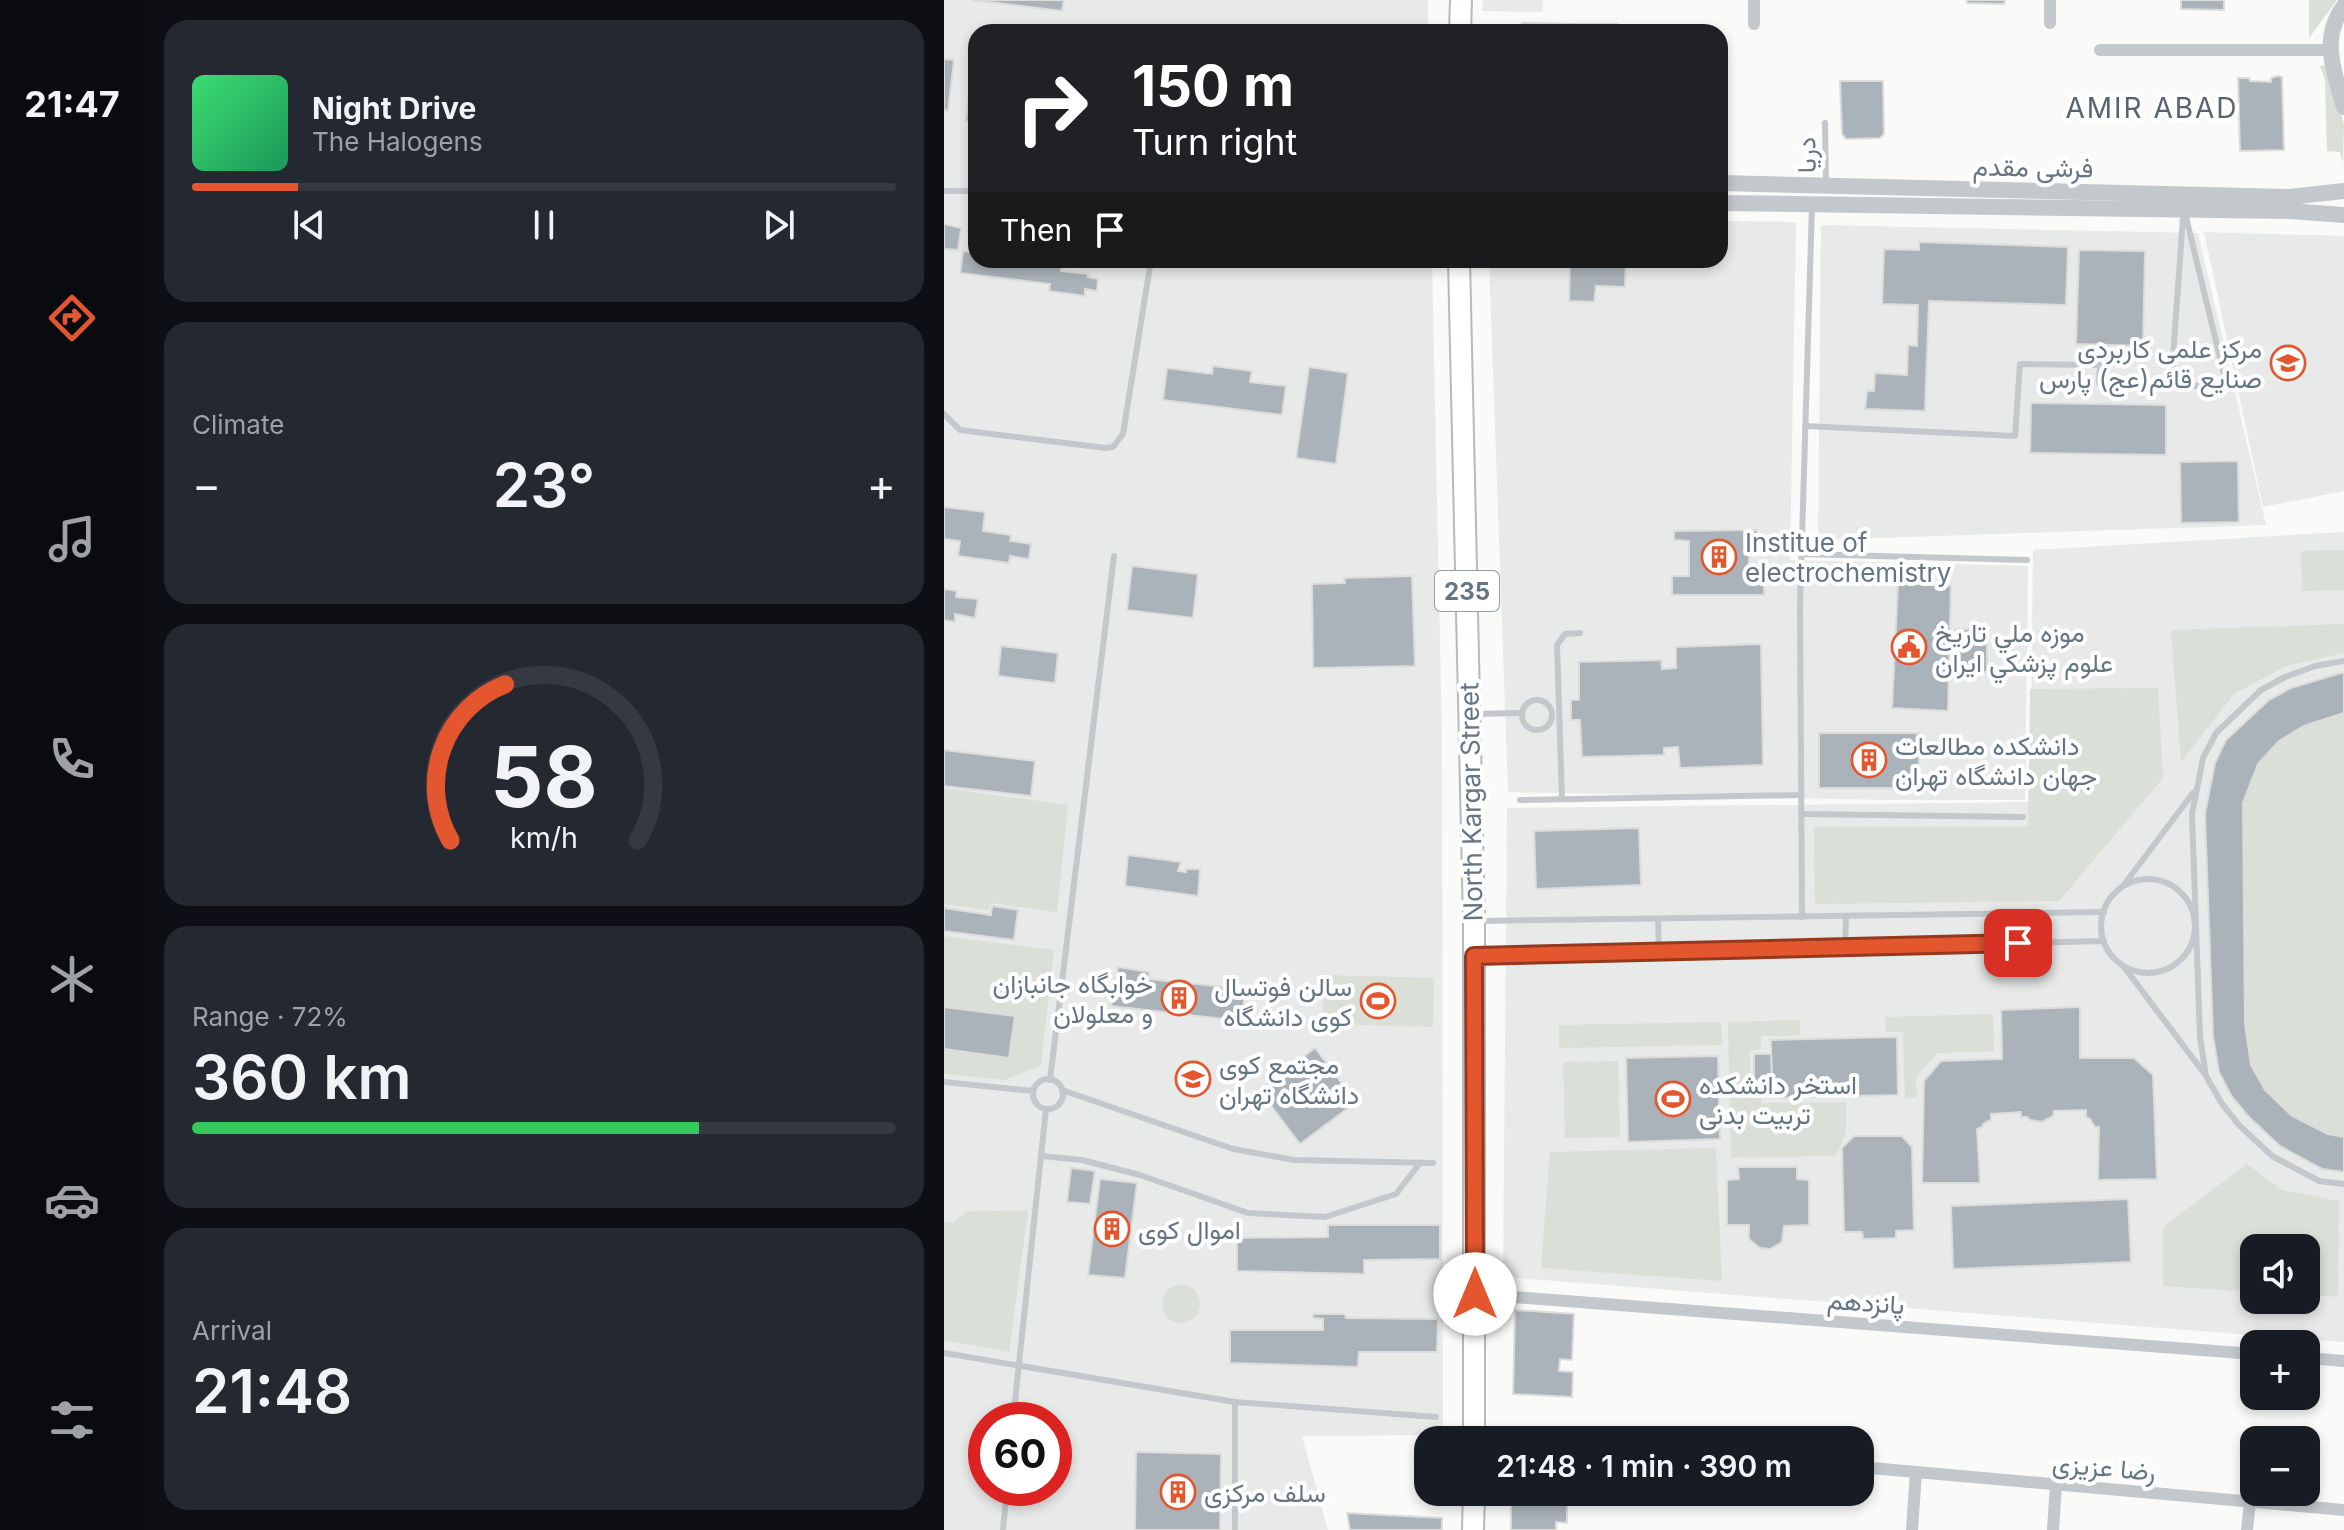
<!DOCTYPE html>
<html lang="en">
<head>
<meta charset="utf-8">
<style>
	:root { --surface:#171b24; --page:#242831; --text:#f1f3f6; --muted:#9ea1a6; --line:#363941; --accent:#e4572e }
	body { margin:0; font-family:Inter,Vazirmatn,sans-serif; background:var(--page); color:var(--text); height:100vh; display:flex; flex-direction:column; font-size:30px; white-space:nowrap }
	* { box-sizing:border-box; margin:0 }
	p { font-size:26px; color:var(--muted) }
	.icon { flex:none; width:44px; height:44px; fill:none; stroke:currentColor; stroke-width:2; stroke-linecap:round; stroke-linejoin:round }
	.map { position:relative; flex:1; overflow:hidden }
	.side { display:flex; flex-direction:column; gap:20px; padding:20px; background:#0d0f14; width:800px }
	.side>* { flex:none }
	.top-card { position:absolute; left:24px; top:24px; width:760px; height:244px; border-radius:24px; box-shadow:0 4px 12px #0003; background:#202124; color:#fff; overflow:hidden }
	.fabs { position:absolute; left:1296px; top:1234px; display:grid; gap:16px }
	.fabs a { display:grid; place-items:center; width:80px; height:80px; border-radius:16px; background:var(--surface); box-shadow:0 4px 12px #0003; font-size:40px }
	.speed { position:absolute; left:24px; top:1402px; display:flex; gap:16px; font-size:40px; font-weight:700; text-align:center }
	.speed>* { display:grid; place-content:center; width:104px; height:104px; border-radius:50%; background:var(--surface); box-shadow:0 4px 12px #0003; line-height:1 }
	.speed .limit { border:12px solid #d22; background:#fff; color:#111 }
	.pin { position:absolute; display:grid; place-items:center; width:68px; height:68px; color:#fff; margin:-34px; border-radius:16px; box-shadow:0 4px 12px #0006 }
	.me { position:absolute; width:88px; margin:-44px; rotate:0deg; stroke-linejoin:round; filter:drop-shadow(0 0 6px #0008) }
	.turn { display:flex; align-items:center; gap:28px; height:168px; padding:0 32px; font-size:36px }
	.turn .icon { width:104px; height:104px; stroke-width:2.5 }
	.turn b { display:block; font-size:56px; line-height:68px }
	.then { display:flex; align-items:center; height:76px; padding:0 32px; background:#0003; gap:16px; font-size:30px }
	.big { font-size:60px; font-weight:600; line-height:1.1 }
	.side .card { flex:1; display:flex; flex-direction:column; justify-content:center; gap:12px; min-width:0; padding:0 28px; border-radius:24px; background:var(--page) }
	.side .dial { align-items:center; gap:0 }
	.dial svg { height:208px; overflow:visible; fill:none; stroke:var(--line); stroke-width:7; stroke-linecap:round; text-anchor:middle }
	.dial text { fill:var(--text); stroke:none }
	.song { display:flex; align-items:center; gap:24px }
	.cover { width:96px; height:96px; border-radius:12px; background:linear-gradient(135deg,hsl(140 70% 55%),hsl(150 70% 35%)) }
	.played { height:8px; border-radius:4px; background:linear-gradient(90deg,var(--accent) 15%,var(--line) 15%) }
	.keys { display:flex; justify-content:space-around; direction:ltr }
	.heat { display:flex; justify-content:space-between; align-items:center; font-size:44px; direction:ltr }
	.charge { height:12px; border-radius:6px; background:linear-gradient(90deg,#34c759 72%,var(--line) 0) }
	.trip { position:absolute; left:470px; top:1426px; width:460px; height:80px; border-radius:24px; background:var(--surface); box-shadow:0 4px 12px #0003; font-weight:600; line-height:80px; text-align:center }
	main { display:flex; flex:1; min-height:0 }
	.dock { display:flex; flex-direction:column; width:144px; justify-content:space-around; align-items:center; background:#090b0e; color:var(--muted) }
	.dock .icon { width:56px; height:56px }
	.dock .selected { color:var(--accent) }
	.dock b { font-size:36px; color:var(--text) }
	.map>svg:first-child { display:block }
	.built { fill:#e8e9e9; fill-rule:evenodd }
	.green { fill:#dadfd7 }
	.building { fill:#aab3b9; stroke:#dcdcda; stroke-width:2 }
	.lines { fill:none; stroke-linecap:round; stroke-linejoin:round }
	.primary-casing { stroke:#b5babe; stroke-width:24 }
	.service { stroke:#c3c8cc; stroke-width:6 }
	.minor { stroke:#c3c8cc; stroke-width:12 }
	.tertiary { stroke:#c3c8cc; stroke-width:16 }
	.primary { stroke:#fff; stroke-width:20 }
	.route-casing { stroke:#94391e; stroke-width:20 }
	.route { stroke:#e4572e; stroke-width:14 }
	.labels { text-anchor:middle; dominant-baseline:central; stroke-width:8; stroke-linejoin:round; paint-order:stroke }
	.shield { fill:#fff; stroke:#939fa8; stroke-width:2 }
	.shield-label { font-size:24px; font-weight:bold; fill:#657683 }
	.street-label { font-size:26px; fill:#657683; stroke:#fff }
	.poi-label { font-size:26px; fill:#657683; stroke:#fff; text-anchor:start }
	.neighbourhood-label { font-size:28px; letter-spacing:2px; fill:#57646e; stroke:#fff }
</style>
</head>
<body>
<main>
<nav class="dock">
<b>21:47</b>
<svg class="icon selected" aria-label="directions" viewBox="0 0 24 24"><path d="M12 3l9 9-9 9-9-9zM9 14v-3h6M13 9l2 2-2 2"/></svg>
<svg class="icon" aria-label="music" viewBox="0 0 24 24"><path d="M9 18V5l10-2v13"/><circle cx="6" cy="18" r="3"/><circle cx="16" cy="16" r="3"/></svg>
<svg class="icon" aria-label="phone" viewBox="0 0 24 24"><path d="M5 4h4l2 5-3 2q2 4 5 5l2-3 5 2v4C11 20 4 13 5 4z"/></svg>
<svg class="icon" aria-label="climate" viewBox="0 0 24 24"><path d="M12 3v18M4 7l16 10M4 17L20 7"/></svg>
<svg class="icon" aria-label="car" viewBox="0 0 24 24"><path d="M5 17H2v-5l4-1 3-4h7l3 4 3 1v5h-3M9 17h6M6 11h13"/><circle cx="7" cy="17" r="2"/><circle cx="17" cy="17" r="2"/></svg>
<svg class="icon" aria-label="filters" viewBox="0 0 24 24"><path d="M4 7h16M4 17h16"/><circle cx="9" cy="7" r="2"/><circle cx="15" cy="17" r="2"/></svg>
</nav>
<section class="side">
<div class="card">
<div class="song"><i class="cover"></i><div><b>Night Drive</b><p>The Halogens</p></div></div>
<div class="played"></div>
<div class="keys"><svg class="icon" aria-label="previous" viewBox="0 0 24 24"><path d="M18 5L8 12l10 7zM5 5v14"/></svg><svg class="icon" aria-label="pause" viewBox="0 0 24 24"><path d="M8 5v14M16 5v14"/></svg><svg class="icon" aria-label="next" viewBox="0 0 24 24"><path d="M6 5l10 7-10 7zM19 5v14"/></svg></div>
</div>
<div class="card"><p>Climate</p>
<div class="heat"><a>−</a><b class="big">23°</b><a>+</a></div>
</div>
<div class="card dial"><svg viewBox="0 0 100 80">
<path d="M14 69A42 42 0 1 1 86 69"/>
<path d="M14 69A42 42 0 0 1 35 9" stroke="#e4572e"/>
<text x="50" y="56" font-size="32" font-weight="700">58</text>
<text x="50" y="72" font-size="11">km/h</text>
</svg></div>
<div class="card"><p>Range · 72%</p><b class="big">360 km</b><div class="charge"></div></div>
<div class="card"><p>Arrival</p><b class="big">21:48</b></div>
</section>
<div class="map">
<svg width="1400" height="1530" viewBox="0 0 1400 1530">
	<rect width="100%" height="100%" fill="#fafaf8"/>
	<g class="built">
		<path d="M0 0H484V32H32V260H488L498 738 499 1435 358 1436 384 1530H0ZM42 1420H110V1488H42Z"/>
		<path d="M539 0H599L598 12 538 11Z"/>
		<path d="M776 221 852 222 846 560 1084 566 1081 800H945L564 792 545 260H776Z"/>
		<path d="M877 225 1254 233 1322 525 874 540Z"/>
		<path d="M1260 232 1400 236V491L1319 507Z"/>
		<path d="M1400 532V1342L559 1277 563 808 1086 802 1089 550ZM1310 1248H1362V1300H1310Z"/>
	</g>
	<g class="green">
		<path d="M1365 0H1393L1365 38Z"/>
		<path d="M1382 65 1400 124 1399 163 1396 152 1383 151 1381 80 1376 66Z"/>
		<path d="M1400 550V590L1358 591 1357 551Z"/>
		<path d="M1400 624V653L1342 666 1290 694 1237 762 1227 630Z"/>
		<path d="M1400 673V1172L1336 1146 1305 1117 1288 1097 1275 1072 1269 1036 1261 814 1271 763 1282 740 1325 700 1347 688Z"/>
		<path d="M1214 688 1219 778 1115 901 871 904 870 827H1084L1086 689Z"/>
		<path d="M0 788 124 805 113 912 47 903 44 910 0 904Z"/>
		<path d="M0 936 110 950 97 1065 61 1080 0 1074Z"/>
		<path d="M381 975 490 978 489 1027 378 1024Z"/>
		<path d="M1049 1014 1050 1051 993 1053 972 1078 973 1097 961 1098 959 1032H942L941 1017Z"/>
		<path d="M856 1020V1036H817V1050H806V1087L818 1088V1103L902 1102V1133L892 1156 787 1158 784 1022Z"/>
		<path d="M777 1022 778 1045 615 1048V1025Z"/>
		<path d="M674 1061 676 1137 621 1138 619 1062Z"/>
		<path d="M772 1148 778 1281 597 1268 606 1152Z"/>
		<path d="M1303 1164 1338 1190 1395 1201 1394 1297 1362 1295V1248H1310V1292L1219 1286V1227Z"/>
		<path d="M41 1210C57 1213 68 1210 84 1211L65 1352 0 1340V1222L8 1223 22 1212Z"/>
		<circle cx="237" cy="1304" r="19"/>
	</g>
	<g class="building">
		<path d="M28 0H120L118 11Z"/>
		<path d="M1023 0H1061L1060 4 1023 3Z"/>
		<path d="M1237 0H1280V10L1237 9Z"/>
		<path d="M578 23 628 24V32H578Z"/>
		<rect x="630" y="24" width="43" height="8"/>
		<path d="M0 59 10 60 4 111 0 110Z"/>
		<path d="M1334 76 1338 77 1340 150 1296 151 1294 78H1305L1306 81 1327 82V78Z"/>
		<path d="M896 81H939L940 134 936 138 902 139 898 134Z"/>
		<path d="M26 85 32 86V122L22 121Z"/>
		<path d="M0 224 17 228 14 250 0 249Z"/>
		<path d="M975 242 1124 247 1122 305 985 301 981 411 921 409 923 391H930L931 373 963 375 964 345 973 346 974 305 938 304 940 249 975 250Z"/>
		<path d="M1135 250 1201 251 1199 346 1132 344Z"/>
		<path d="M19 251 32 253V260H89L118 264 117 271 144 274V277L154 279 153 291 141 289V296L105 291 106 284 16 273Z"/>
		<path d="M626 260H682L681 287 652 286 650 302 625 301Z"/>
		<path d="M269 366 308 371 306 382 342 386 338 415 219 400 223 368 268 374Z"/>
		<path d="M365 367 404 373 392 464 352 458Z"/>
		<path d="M1087 403 1222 405V455L1086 453Z"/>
		<path d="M1294 461 1295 522 1237 523 1236 462Z"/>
		<path d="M0 507 41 512 39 531 67 535 66 541 87 544 85 559 66 556 65 563 14 556 16 541 0 539Z"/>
		<path d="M813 530V546H805V567H820V595H728V576H745V541L730 540V531Z"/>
		<path d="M188 566 254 574 249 618 183 610Z"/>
		<path d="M468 576 471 666 369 668 368 584 401 583 400 578Z"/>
		<path d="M954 583 1007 586 1004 711 948 708Z"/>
		<path d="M0 589 13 591 12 597 34 599 31 618 11 614V622L0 620Z"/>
		<rect x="1011" y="629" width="32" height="43"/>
		<path d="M817 644 819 765 736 768 734 747 720 748V755L638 757 636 720H627V700H635V662L717 660 718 669 732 668V647Z"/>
		<path d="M57 646 114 653 111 683 54 676Z"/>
		<path d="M1397 673H1400V713L1360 726 1335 741 1314 764 1299 803 1301 1024 1307 1065 1321 1090 1348 1116 1384 1134 1400 1137V1172L1378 1169 1336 1146 1305 1117 1288 1097 1275 1072 1269 1036 1261 814 1271 763 1282 740 1325 700 1347 688Z"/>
		<rect x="875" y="733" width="100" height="55"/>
		<path d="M0 750 91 761 87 796 0 786Z"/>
		<path d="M695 828 697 885 592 889 590 831Z"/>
		<path d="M184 855 237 862 234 871 242 872V869H256L254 896 181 886Z"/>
		<path d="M48 906 74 910 70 940 0 931V908L47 915Z"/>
		<path d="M174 967 205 972V979L301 989 298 1021 167 1006Z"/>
		<path d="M0 1007 71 1016 65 1058 0 1049Z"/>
		<path d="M1136 1007V1058H1190L1209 1075 1213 1179 1154 1180 1155 1127H1151L1146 1119 1142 1117V1110L1110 1111 1109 1116 1098 1122 1086 1120 1083 1117H1077V1112L1047 1114V1120L1040 1123 1038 1127 1033 1129 1036 1183H978L980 1081 997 1061 1058 1059 1057 1010Z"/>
		<path d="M953 1037 954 1095 828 1098 827 1040Z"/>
		<path d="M371 1048 412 1102 356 1144 315 1090Z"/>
		<path d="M810 1054H827L828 1084H810Z"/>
		<path d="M774 1056 776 1139 684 1142 682 1058Z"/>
		<path d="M910 1136H958L968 1147 970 1230 952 1231V1238L919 1239 918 1232H900L898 1148Z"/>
		<path d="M794 1167H853V1179L865 1180V1225L840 1226 838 1242 826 1249 816 1248 805 1239V1225H783V1180L795 1179Z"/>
		<path d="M127 1168 151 1171 146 1204 123 1202Z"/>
		<path d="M156 1179 193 1183 181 1278 144 1275Z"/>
		<path d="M1184 1199 1187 1262 1009 1269 1007 1206Z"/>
		<path d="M384 1225H496V1259L420 1260V1274L293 1271V1238L384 1237Z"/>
		<path d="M571 1310 630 1314 628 1360 616 1359 615 1371 629 1372 628 1397 569 1394Z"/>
		<path d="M369 1314H401L402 1318 494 1319 493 1352H415L414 1367 286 1363V1330H379V1319L369 1318Z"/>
		<path d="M192 1452 277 1454 276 1530H191Z"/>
		<path d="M567 1492H637L636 1505 623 1504V1523L612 1522V1530H567Z"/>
		<path d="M403 1513 498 1518V1530H406Z"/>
	</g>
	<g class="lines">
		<g class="primary-casing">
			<g id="primary">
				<path d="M516 32 517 0"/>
				<path d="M515 260 530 921V1440"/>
				<path d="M529 1530 530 1492"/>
			</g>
		</g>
		<g class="service">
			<path d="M881 123 882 183"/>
			<path d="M0 191H32"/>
			<path d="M1227 385 1239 217"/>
			<path d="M0 414 16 430 162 448 169 447 179 434 207 260"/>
			<path d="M861 426 1071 436 1076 364 1156 365 1155 383 1283 387 1241 213"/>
			<path d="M858 554 1083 560"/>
			<path d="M1400 661 1371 666 1341 677 1317 690 1272 733 1259 758 1248 814 1256 1037 1262 1076 1278 1104 1295 1125 1328 1156 1375 1181 1400 1184"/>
			<circle cx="593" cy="715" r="15"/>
			<path d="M529 714 578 713"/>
			<path d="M618 799 613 645 621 634 636 633"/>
			<path d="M576 800 857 795"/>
			<path d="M857 814 1079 817"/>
			<circle cx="1204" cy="926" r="47"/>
			<path d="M1179 886 1249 793"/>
			<path d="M858 917 856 606 868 205"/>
			<path d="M714 919 715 952"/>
			<path d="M535 921 1160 912"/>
			<path d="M901 947 902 916"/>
			<path d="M534 956 1160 941"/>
			<path d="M1180 967 1260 1073"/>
			<circle cx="104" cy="1094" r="15"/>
			<path d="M106 1080 170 556"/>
			<path d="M0 1082 89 1091"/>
			<path d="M118 1090 289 1149 350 1160 489 1163"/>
			<path d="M97 1156 138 1160 196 1175 304 1213 381 1217 452 1194 476 1163"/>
			<path d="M0 1353 291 1402 492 1417"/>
			<path d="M69 1420 102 1109"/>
			<path d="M59 1530 63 1488"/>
			<path d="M291 1530V1402"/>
		</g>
		<g class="minor">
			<path d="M1106 0V23"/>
			<path d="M810 24V0"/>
			<path d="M1156 50H1386"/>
			<path d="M531 1294 1310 1354"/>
			<path d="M1362 1358 1400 1361"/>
			<path d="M530 1433 609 1440"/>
			<path d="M916 1467 1400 1510"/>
			<path d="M968 1530 972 1472"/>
			<path d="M1109 1530 1112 1484"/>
			<path d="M1303 1530 1306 1502"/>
		</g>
		<g class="tertiary">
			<path d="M1400 6C1376 38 1390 72 1400 107"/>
			<path d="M776 183 1345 197 1400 191"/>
			<path d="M776 203 1346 211 1400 215"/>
		</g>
		<use href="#primary" class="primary"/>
	</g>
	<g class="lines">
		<g class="route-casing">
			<path id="route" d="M531 1294 530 956 1074 943"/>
		</g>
		<use href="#route" class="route"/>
	</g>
	<defs>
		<g id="university-ring" transform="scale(1.8)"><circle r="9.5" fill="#fff" stroke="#e4572e" stroke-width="1.5"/><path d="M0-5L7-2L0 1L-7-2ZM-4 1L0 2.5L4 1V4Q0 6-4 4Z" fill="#e4572e"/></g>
		<g id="building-ring" transform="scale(1.8)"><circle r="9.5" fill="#fff" stroke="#e4572e" stroke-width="1.5"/><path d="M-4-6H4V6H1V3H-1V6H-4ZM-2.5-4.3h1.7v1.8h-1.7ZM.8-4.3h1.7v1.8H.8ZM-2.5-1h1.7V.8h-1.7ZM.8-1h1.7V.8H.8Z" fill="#e4572e"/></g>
		<g id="civic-ring" transform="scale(1.8)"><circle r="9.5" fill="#fff" stroke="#e4572e" stroke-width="1.5"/><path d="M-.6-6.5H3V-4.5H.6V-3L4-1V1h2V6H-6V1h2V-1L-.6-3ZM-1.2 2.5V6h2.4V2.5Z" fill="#e4572e"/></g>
		<g id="stadium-ring" transform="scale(1.8)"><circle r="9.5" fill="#fff" stroke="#e4572e" stroke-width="1.5"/><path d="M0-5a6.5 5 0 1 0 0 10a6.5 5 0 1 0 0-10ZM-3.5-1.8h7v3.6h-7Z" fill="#e4572e"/></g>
	</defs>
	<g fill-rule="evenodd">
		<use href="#university-ring" x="1344" y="363"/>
		<use href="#building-ring" x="775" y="557"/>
		<use href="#civic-ring" x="965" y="647"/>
		<use href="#building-ring" x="925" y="760"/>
		<use href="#building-ring" x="235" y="998"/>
		<use href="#stadium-ring" x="434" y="1001"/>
		<use href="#university-ring" x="249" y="1079"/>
		<use href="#stadium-ring" x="729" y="1099"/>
		<use href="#building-ring" x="168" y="1229"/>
		<use href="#building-ring" x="234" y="1492"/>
	</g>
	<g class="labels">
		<rect class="shield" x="491" y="571" width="64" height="40" rx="6"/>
		<g class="shield-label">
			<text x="523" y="591">235</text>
		</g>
		<g class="street-label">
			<text transform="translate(862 155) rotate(-91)">دریا</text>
			<text transform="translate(1089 167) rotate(1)">فرشی مقدم</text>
			<text transform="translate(527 802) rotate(-91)">North Kargar Street</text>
			<text transform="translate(922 1302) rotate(4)">پانزدهم</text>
			<text transform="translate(1160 1467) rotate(5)">رضا عزیزی</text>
		</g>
		<g class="poi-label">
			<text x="1318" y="348" text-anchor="end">مرکز علمی کاربردی<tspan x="1318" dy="30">صنایع قائم(عج) پارس</tspan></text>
			<text x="801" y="542">Institue of<tspan x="801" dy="30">electrochemistry</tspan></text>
			<text x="991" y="632">موزه ملي تاريخ<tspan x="991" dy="30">علوم پزشكي ايران</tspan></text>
			<text x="951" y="745">دانشکده مطالعات<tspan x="951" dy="30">جهان دانشگاه تهران</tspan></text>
			<text x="209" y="983" text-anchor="end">خوابگاه جانبازان<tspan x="209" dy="30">و معلولان</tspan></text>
			<text x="408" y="986" text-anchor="end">سالن فوتسال<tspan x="408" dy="30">کوی دانشگاه</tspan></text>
			<text x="275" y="1064">مجتمع کوی<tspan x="275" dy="30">دانشگاه تهران</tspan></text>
			<text x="755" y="1084">استخر دانشکده<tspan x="755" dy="30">تربیت بدنی</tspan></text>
			<text x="194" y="1229">اموال کوی</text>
			<text x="260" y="1492">سلف مرکزی</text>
		</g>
		<g class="neighbourhood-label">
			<text x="1208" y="108">AMIR ABAD</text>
		</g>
	</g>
</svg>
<div class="fabs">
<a><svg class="icon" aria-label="sound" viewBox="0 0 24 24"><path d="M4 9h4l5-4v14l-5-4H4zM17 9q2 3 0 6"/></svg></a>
<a>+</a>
<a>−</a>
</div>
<div class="speed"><div class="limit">60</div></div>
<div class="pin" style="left:1074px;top:943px;background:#d93025"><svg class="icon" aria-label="arrive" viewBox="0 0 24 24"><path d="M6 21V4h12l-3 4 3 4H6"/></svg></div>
<svg class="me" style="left:531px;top:1294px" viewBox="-20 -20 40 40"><circle r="19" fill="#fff"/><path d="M0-13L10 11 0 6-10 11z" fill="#e4572e"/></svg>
<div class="trip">21:48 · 1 min · 390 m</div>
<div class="top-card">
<div class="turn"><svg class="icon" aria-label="right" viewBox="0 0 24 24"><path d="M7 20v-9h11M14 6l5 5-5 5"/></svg><div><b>150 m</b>Turn right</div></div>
<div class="then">Then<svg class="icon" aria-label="arrive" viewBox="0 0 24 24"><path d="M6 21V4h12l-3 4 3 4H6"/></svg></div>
</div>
</div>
</main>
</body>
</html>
